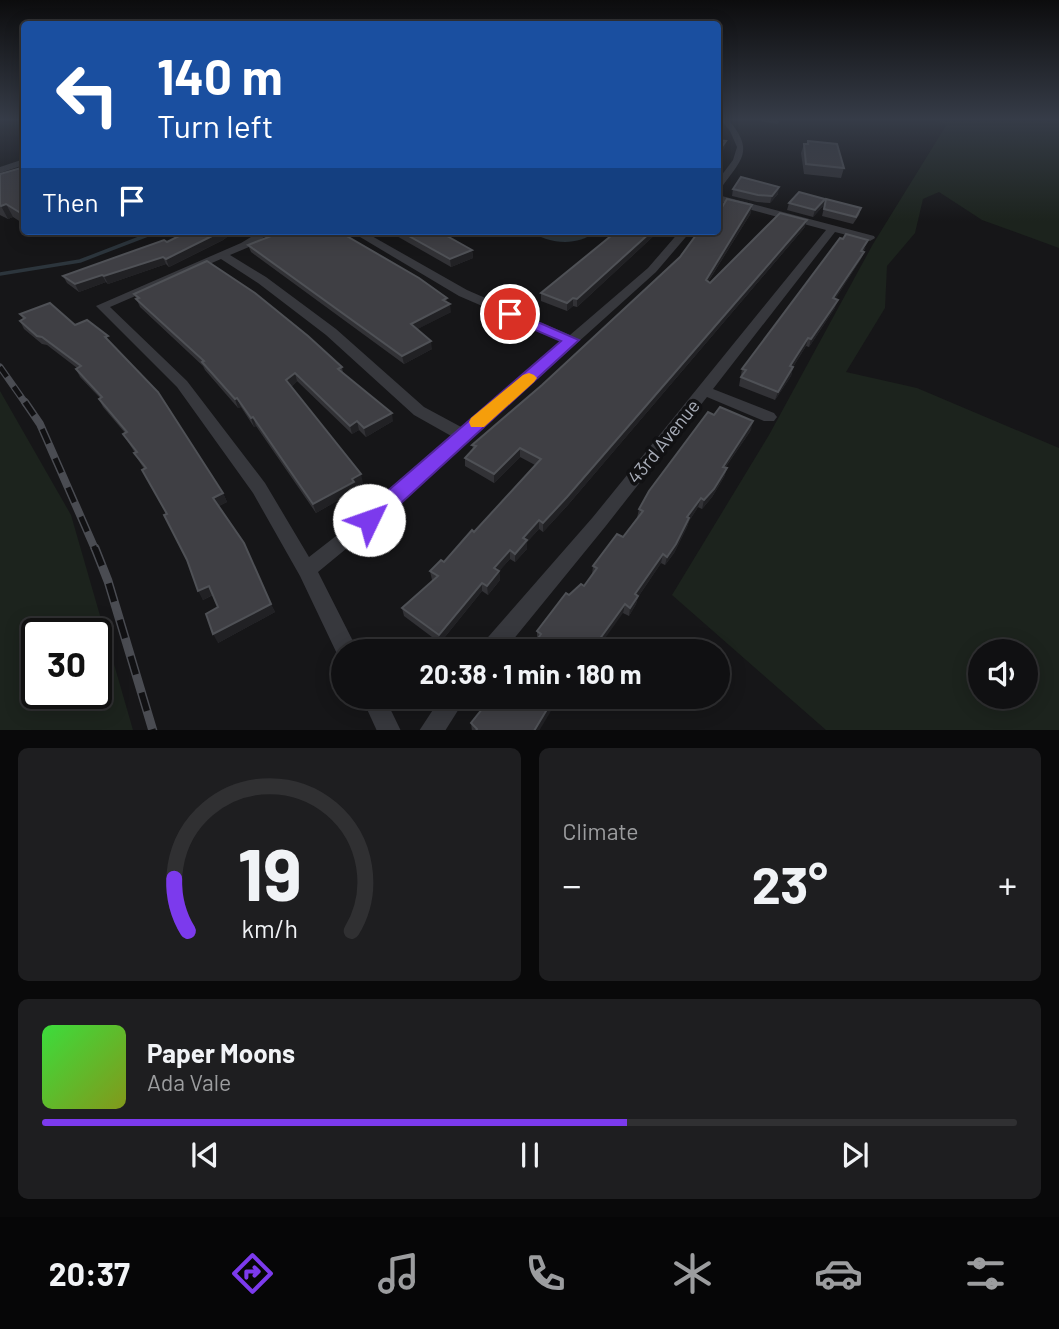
<!DOCTYPE html>
<html lang="en">
<head>
<meta charset="utf-8">
<style>
	:root { --surface:#101012; --page:#1e1e20; --text:#f1f3f6; --muted:#9c9d9f; --line:#303032; --accent:#7c3aed }
	body { margin:0; font-family:Barlow,sans-serif; background:var(--page); color:var(--text); height:100vh; display:flex; flex-direction:column; font-size:26px; white-space:nowrap }
	* { box-sizing:border-box; margin:0 }
	p { font-size:23px; color:var(--muted) }
	.icon { flex:none; width:38px; height:38px; fill:none; stroke:currentColor; stroke-width:2; stroke-linecap:round; stroke-linejoin:round }
	.map { position:relative; height:730px; overflow:hidden }
	.drawer { display:flex; flex-direction:column; gap:18px; padding:18px; background:#09090a; flex:1 }
	.drawer>* { flex:none }
	.hud { position:absolute; left:21px; top:21px; width:700px; height:214px; border-radius:7px; box-shadow:0 4px 18px #0003,0 0 0 2px var(--line); background:#1a4fa0; color:#fff; overflow:hidden }
	.tools { position:absolute; left:968px; top:639px; display:grid; gap:14px }
	.tools a { display:grid; place-items:center; width:70px; height:70px; border-radius:50%; background:var(--surface); box-shadow:0 4px 18px #0003,0 0 0 2px var(--line); font-size:35px }
	.speed { position:absolute; left:21px; top:618px; display:flex; gap:14px; font-size:35px; font-weight:700; text-align:center }
	.speed>* { display:grid; place-content:center; width:91px; height:91px; border-radius:50%; background:var(--surface); box-shadow:0 4px 18px #0003,0 0 0 2px var(--line); line-height:1 }
	.speed .limit { border:4px solid #111; border-radius:10px; background:#fff; color:#111 }
	.pin { position:absolute; display:grid; place-items:center; width:60px; height:60px; color:#fff; margin:-30px; border:4px solid #fff; border-radius:50%; box-shadow:0 2px 7px #0007 }
	.me { position:absolute; width:77px; margin:-38px; rotate:48deg; stroke-linejoin:round; filter:drop-shadow(0 0 5px #0008) }
	.turn { display:flex; align-items:center; gap:24px; height:147px; padding:0 21px; font-size:32px }
	.turn .icon { width:91px; height:91px; stroke-width:2.5 }
	.turn b { display:block; font-size:49px; line-height:60px }
	.then { display:flex; align-items:center; height:66px; padding:0 21px; background:#0003; gap:14px; font-size:26px }
	.big { font-size:52px; font-weight:700; line-height:1.1 }
	.drawer .widget { flex:1; display:flex; flex-direction:column; justify-content:center; gap:10px; min-width:0; padding:0 24px; border-radius:10px; background:var(--page) }
	.drawer .dial { align-items:center; gap:0 }
	.dial svg { height:182px; overflow:visible; fill:none; stroke:var(--line); stroke-width:7; stroke-linecap:round; text-anchor:middle }
	.dial text { fill:var(--text); stroke:none }
	.song { display:flex; align-items:center; gap:21px }
	.cover { width:84px; height:84px; border-radius:10px; background:linear-gradient(135deg,hsl(120 70% 55%),hsl(70 70% 35%)) }
	.played { height:7px; border-radius:4px; background:linear-gradient(90deg,var(--accent) 60%,var(--line) 60%) }
	.keys { display:flex; justify-content:space-around; direction:ltr }
	.heat { display:flex; justify-content:space-between; align-items:center; font-size:38px; direction:ltr }
	.drawer .tiles { flex:1; display:grid; gap:18px; grid-template-columns:1fr 1fr }
	.widget:last-child { grid-column:span 2 }
	.trip { position:absolute; left:331px; top:639px; width:399px; height:70px; border-radius:35px; background:var(--surface); box-shadow:0 4px 18px #0003,0 0 0 2px var(--line); font-weight:700; line-height:70px; text-align:center }
	.tabs { display:flex; height:112px; justify-content:space-around; align-items:center; background:#060607; color:var(--muted) }
	.tabs .icon { width:49px; height:49px }
	.tabs .selected { color:var(--accent) }
	.tabs b { font-size:32px; color:var(--text) }
	.map>svg:first-child { display:block }
	.green { fill:#1c231d; fill-rule:evenodd }
	.water { fill:#2c353c }
	.lines { fill:none; stroke-linecap:round; stroke-linejoin:round }
	.stream { stroke:#2c353c; stroke-width:3.5 }
	.minor { fill:#37383d; fill-rule:evenodd }
	.rail-far2-casing { stroke:#4a4c52; stroke-width:7 }
	.rail-far1-casing { stroke:#4a4c52; stroke-width:8 }
	.rail-casing { stroke:#4a4c52; stroke-width:9 }
	.rail-far2 { stroke:#111113; stroke-width:4.5; stroke-dasharray:12; stroke-linecap:butt }
	.rail-far1 { stroke:#111113; stroke-width:5; stroke-dasharray:16; stroke-linecap:butt }
	.rail { stroke:#111113; stroke-width:6; stroke-dasharray:19; stroke-linecap:butt }
	.wall { fill:#323236 }
	.shaded-wall { fill:#212124 }
	.building { fill:#3f3f44; stroke:#4f5156; stroke-width:2 }
	.route { fill:#7c3aed; stroke:#51269a; stroke-width:2 }
	.slow { fill:#f59e0b }
	.labels { text-anchor:middle; dominant-baseline:central; stroke-width:7; stroke-linejoin:round; paint-order:stroke }
	.street-label { font-size:19px; fill:#a8adb8; stroke:#111113 }
</style>
</head>
<body>
<div class="map">
<svg width="1059" height="731" viewBox="0 0 1059 731">
	<rect width="100%" height="100%" fill="#161618"/>
	<g class="green">
		<path d="M923 119H1059V248L982 220 939 192 923 199 915 233 887 266 885 308 846 372 917 388 1059 448V730H826L672 595 769 435 873 244 947 124ZM980 651H1026V696H980Z"/>
		<path d="M0 391 71 515 133 730H0ZM37 634H96V693H37Z"/>
	</g>
	<path class="water" d="M528 231H597C574 248 550 243 528 231Z"/>
	<g class="lines">
		<path class="stream" d="M0 274 80 261 158 231"/>
		<g class="minor">
			<path d="M720 119H728C755 151 742 159 721 188L718 189V180L733 160 737 147 730 131Z"/>
			<path d="M24 159V165L0 173V167Z"/>
			<path d="M718 195 874 236 875 238 870 241 835 232 713 389 774 413 777 417 774 421H764L707 397 605 527 504 651H479L482 644 593 517 826 230 718 201Z"/>
			<path d="M261 231H273L249 247 230 255 266 277 336 329 424 407 463 428 563 341 459 296 350 231H363L467 290 570 335 648 268 680 231H691L656 272 375 525 318 572 358 651H343V660L339 658 300 576 253 493 177 387 96 306 241 243ZM221 259 258 283 326 335 414 415 453 437 363 515 309 557 265 483 187 381 110 307Z"/>
			<path d="M361 696H384L401 731H377Z"/>
			<path d="M442 696H467L445 731H419Z"/>
		</g>
		<g class="rail-far2-casing">
			<path id="rail-far2" d="M0 367 26 404"/>
		</g>
		<g class="rail-far1-casing">
			<path id="rail-far1" d="M25 402 40 424 95 549"/>
		</g>
		<g class="rail-casing">
			<path id="rail" d="M95 548 108 581 153 731"/>
		</g>
		<use href="#rail-far2" class="rail-far2"/>
		<use href="#rail-far1" class="rail-far1"/>
		<use href="#rail" class="rail"/>
	</g>
	<g class="wall">
		<path d="M750 119H782L777 124Z"/>
		<path d="M808 141 844 168 841 178 804 174 801 153 804 144H807Z"/>
		<path d="M24 167V224L13 217 8 219 0 215V174Z"/>
		<path d="M733 189 778 194 770 203 757 202 732 196Z"/>
		<path d="M825 199 823 206 813 217 787 210 789 203Z"/>
		<path d="M826 199 861 208 859 215 853 224 822 216Z"/>
		<path d="M751 213 708 282 710 283 805 227 567 506 543 532 539 529 527 542V549L515 562 510 559 499 571 500 580 488 595 482 591 440 643 404 616 402 608 433 581 432 580 430 571 444 562 474 532 535 465 520 457 494 483 465 466V458L473 449 472 445Z"/>
		<path d="M189 231H235L223 240 169 267 166 264 108 284 106 282 79 292 67 283 63 276 167 242Z"/>
		<path d="M388 231H438L472 250 473 258 451 267Z"/>
		<path d="M617 231H659L577 307 573 306 567 311 541 301V293Z"/>
		<path d="M248 245 451 312 417 329 432 349 404 364 251 252Z"/>
		<path d="M866 247 863 252H864L861 259 835 299V308L809 347 806 346 793 367 791 376 775 400 739 386 742 369Z"/>
		<path d="M134 294 342 367 343 373 393 421 366 437 359 430 352 434 297 381 291 387 363 483 355 487 356 490 316 513 256 426 254 427 241 407 238 408 205 370 203 366 140 307Z"/>
		<path d="M20 314 75 325 111 343 223 493 227 502 219 506 275 612 218 643V607L213 595 203 600 167 514 144 469 134 453H135L123 434 125 433 103 407 99 399 100 398 80 377 76 369 77 368 47 345 42 344 24 329 20 321 23 319Z"/>
		<path d="M751 430 725 468H727L724 477 712 497 702 509 698 507 689 521 687 527 674 553 665 565 661 563 638 597 636 604 629 616 623 613 537 639V631L569 595 584 586 592 575 593 566 623 537 637 518 639 509Z"/>
		<path d="M491 706 539 731H472L471 723Z"/>
	</g>
	<g class="shaded-wall">
		<path d="M726 141 725 148 718 157V152Z"/>
		<path d="M779 187 778 194 770 203 772 196Z"/>
		<path d="M825 199 823 206 813 217 815 210Z"/>
		<path d="M6 204 13 217 8 219 1 206Z"/>
		<path d="M752 205 751 213 704 288 706 280Z"/>
		<path d="M807 220 805 227 567 506 543 532V523Z"/>
		<path d="M40 231H50L42 234Z"/>
		<path d="M222 231H235L223 240 169 267 166 259Z"/>
		<path d="M652 231H659L577 307V299Z"/>
		<path d="M472 250 473 258 451 267 450 259Z"/>
		<path d="M864 252 861 259 831 306 833 298Z"/>
		<path d="M163 257 166 264 108 284 104 276Z"/>
		<path d="M102 275 106 282 79 292 75 284Z"/>
		<path d="M447 298V305L450 304 451 312 412 332 411 324Z"/>
		<path d="M573 298V306L567 311V303Z"/>
		<path d="M838 300 835 308 809 347 811 339Z"/>
		<path d="M808 338 806 346 788 375 790 366Z"/>
		<path d="M431 341 432 349 404 364 402 356Z"/>
		<path d="M793 367 791 376 775 400 778 392Z"/>
		<path d="M295 373 297 381 289 389 286 380Z"/>
		<path d="M237 398 241 407 238 408 235 399Z"/>
		<path d="M392 413 393 421 366 437 364 428Z"/>
		<path d="M253 417 256 426 254 427 251 418Z"/>
		<path d="M357 421 359 430 352 434 350 426Z"/>
		<path d="M753 421 751 430 720 475 723 467Z"/>
		<path d="M520 448V457L494 483V474Z"/>
		<path d="M727 468 724 477 712 497 702 509 704 500Z"/>
		<path d="M361 474 363 483 355 487 356 490 316 513 313 504Z"/>
		<path d="M223 493 227 502 217 507 213 498Z"/>
		<path d="M701 498 698 507 689 521 687 527 674 553 665 565 667 557 687 517Z"/>
		<path d="M539 520V529L527 542V549L515 562V554L523 538Z"/>
		<path d="M510 550V559L494 577V568Z"/>
		<path d="M663 554 661 563 638 597 636 604 629 616 630 608 635 594Z"/>
		<path d="M499 571 500 580 488 595 487 586Z"/>
		<path d="M482 583V591L440 643 439 635Z"/>
		<path d="M209 586 214 594 203 600 198 591Z"/>
		<path d="M271 604 275 612 218 643 213 634Z"/>
		<path d="M625 604 623 613 596 651H591Z"/>
		<path d="M555 696H560L539 731H534Z"/>
	</g>
	<g class="building">
		<path d="M718 140 726 141 718 152Z"/>
		<path d="M808 141 837 144 844 168 806 164 804 144H808Z"/>
		<path d="M24 167V215L6 204 1 206 0 205V174Z"/>
		<path d="M741 177 779 187 772 196 758 195 733 189Z"/>
		<path d="M799 192 825 199 815 210 789 203Z"/>
		<path d="M727 199 752 205 706 280 710 283 780 213 807 220 567 497 543 523 539 520 523 538 527 540 515 554 510 550 494 568 499 571 487 586 482 583 439 635 402 608 438 576 430 571 441 560 444 562 472 530 474 532 541 459 520 448 494 474 465 458 476 446 472 445 542 385 680 257 699 231H718V206L722 207Z"/>
		<path d="M826 199 861 208 856 217 824 209Z"/>
		<path d="M189 231H222L166 259 163 257 104 276 102 275 75 284 63 276 164 240 167 242Z"/>
		<path d="M284 231H338L419 278 447 298 443 300 450 304 411 324 431 341 402 356 248 245Z"/>
		<path d="M400 231H438L472 250 450 259Z"/>
		<path d="M617 231H652L577 299 573 298 567 303 541 293Z"/>
		<path d="M846 234 868 240 861 251 864 252 833 298 838 300 811 339 808 338 790 366 793 367 778 392 741 377 746 370 742 369 840 238 843 239Z"/>
		<path d="M207 261 255 293 308 336 342 367 338 369 392 413 364 428 357 421 350 426 295 373 286 380 361 474 352 479 354 482 313 504 253 417 251 418 237 398 235 399 202 362 204 361 136 299 139 298 134 294Z"/>
		<path d="M50 303 75 325 87 320 108 336 105 337 158 392 223 493 213 498 244 543 271 604 213 634 206 614 218 607 209 586 198 591 187 560 164 515 167 514 142 470 146 468 134 453 137 452 123 434 127 432 99 399 102 397 76 369 81 366 42 337 37 336 20 321 25 318 20 314Z"/>
		<path d="M720 407 753 421 723 467 727 468 714 489 704 500 701 498 687 517 689 518 676 544 667 557 663 554 635 594 638 596 630 608 625 604 591 651H529L541 634 537 631 566 593 569 595 581 584 584 586 597 568 593 566 617 534 623 537 643 511 639 509 649 491 708 412 714 415Z"/>
		<path d="M498 696H555L534 731H476L477 729 471 723 487 703 491 706Z"/>
	</g>
	<linearGradient id="sky" x2="0" y2="1"><stop stop-color="#0c0c0d"/><stop offset="0.54" stop-color="#363c48"/><stop offset="1" stop-color="#363c48" stop-opacity="0"/></linearGradient>
	<rect width="1059" height="221" fill="url(#sky)"/>
	<path class="route" d="M510 310 579 340 376 526 369 528 361 526 358 520 361 514 561 341 505 317 503 314Z"/>
	<path class="slow" d="M529 373 534 375 537 378 534 382 484 427H471L469 422 471 418 523 375Z"/>
	<g class="labels">
		<g class="street-label">
			<text transform="translate(663 441) rotate(-51)">43rd Avenue</text>
		</g>
	</g>
</svg>
<div class="tools">
<a><svg class="icon" aria-label="sound" viewBox="0 0 24 24"><path d="M4 9h4l5-4v14l-5-4H4zM17 9q2 3 0 6"/></svg></a>
</div>
<div class="speed"><div class="limit">30</div></div>
<div class="pin" style="left:510px;top:314px;background:#d93025"><svg class="icon" aria-label="arrive" viewBox="0 0 24 24"><path d="M6 21V4h12l-3 4 3 4H6"/></svg></div>
<svg class="me" style="left:369px;top:520px" viewBox="-20 -20 40 40"><circle r="19" fill="#fff"/><path d="M0-13L10 11 0 6-10 11z" fill="#7c3aed"/></svg>
<div class="trip">20:38 · 1 min · 180 m</div>
<div class="hud">
<div class="turn"><svg class="icon" aria-label="left" viewBox="0 0 24 24"><path d="M17 20v-9H6M10 6l-5 5 5 5"/></svg><div><b>140 m</b>Turn left</div></div>
<div class="then">Then<svg class="icon" aria-label="arrive" viewBox="0 0 24 24"><path d="M6 21V4h12l-3 4 3 4H6"/></svg></div>
</div>
</div>
<section class="drawer">
<div class="tiles">
<div class="widget dial"><svg viewBox="0 0 100 80">
<path d="M14 69A42 42 0 1 1 86 69"/>
<path d="M14 69A42 42 0 0 1 8 46" stroke="#7c3aed"/>
<text x="50" y="56" font-size="32" font-weight="700">19</text>
<text x="50" y="72" font-size="11">km/h</text>
</svg></div>
<div class="widget"><p>Climate</p>
<div class="heat"><a>−</a><b class="big">23°</b><a>+</a></div>
</div>
<div class="widget">
<div class="song"><i class="cover"></i><div><b>Paper Moons</b><p>Ada Vale</p></div></div>
<div class="played"></div>
<div class="keys"><svg class="icon" aria-label="previous" viewBox="0 0 24 24"><path d="M18 5L8 12l10 7zM5 5v14"/></svg><svg class="icon" aria-label="pause" viewBox="0 0 24 24"><path d="M8 5v14M16 5v14"/></svg><svg class="icon" aria-label="next" viewBox="0 0 24 24"><path d="M6 5l10 7-10 7zM19 5v14"/></svg></div>
</div>
</div>
</section>
<nav class="tabs">
<b>20:37</b>
<svg class="icon selected" aria-label="directions" viewBox="0 0 24 24"><path d="M12 3l9 9-9 9-9-9zM9 14v-3h6M13 9l2 2-2 2"/></svg>
<svg class="icon" aria-label="music" viewBox="0 0 24 24"><path d="M9 18V5l10-2v13"/><circle cx="6" cy="18" r="3"/><circle cx="16" cy="16" r="3"/></svg>
<svg class="icon" aria-label="phone" viewBox="0 0 24 24"><path d="M5 4h4l2 5-3 2q2 4 5 5l2-3 5 2v4C11 20 4 13 5 4z"/></svg>
<svg class="icon" aria-label="climate" viewBox="0 0 24 24"><path d="M12 3v18M4 7l16 10M4 17L20 7"/></svg>
<svg class="icon" aria-label="car" viewBox="0 0 24 24"><path d="M5 17H2v-5l4-1 3-4h7l3 4 3 1v5h-3M9 17h6M6 11h13"/><circle cx="7" cy="17" r="2"/><circle cx="17" cy="17" r="2"/></svg>
<svg class="icon" aria-label="filters" viewBox="0 0 24 24"><path d="M4 7h16M4 17h16"/><circle cx="9" cy="7" r="2"/><circle cx="15" cy="17" r="2"/></svg>
</nav>
</body>
</html>
